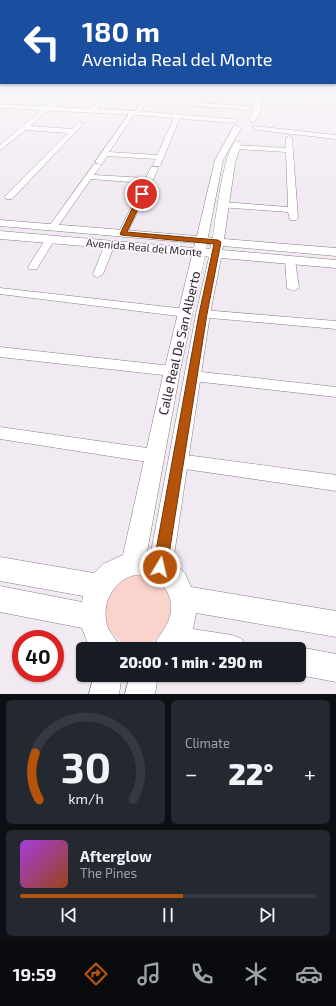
<!DOCTYPE html>
<html lang="en">
<head>
<meta charset="utf-8">
<style>
	:root { --surface:#171b24; --page:#242831; --text:#f1f3f6; --muted:#9ea1a6; --line:#363941; --accent:#b45309 }
	body { margin:0; font-family:"Exo 2",sans-serif; background:var(--page); color:var(--text); height:100vh; display:flex; flex-direction:column; font-size:15px; white-space:nowrap }
	* { box-sizing:border-box; margin:0 }
	p { font-size:13px; color:var(--muted) }
	.icon { flex:none; width:22px; height:22px; fill:none; stroke:currentColor; stroke-width:2; stroke-linecap:round; stroke-linejoin:round }
	.map { position:relative; height:694px; overflow:hidden }
	.panel { display:flex; flex-direction:column; gap:6px; padding:6px; background:#0d0f14; flex:1 }
	.panel>* { flex:none }
	.hud { position:absolute; left:0px; top:0px; width:336px; height:84px; box-shadow:0 1px 3px #0004; background:#1a4fa0; color:#fff; overflow:hidden }
	.speed { position:absolute; left:12px; top:630px; display:flex; gap:8px; font-size:20px; font-weight:700; text-align:center }
	.speed>* { display:grid; place-content:center; width:52px; height:52px; border-radius:50%; background:var(--surface); box-shadow:0 1px 3px #0004; line-height:1 }
	.speed .limit { border:6px solid #d22; background:#fff; color:#111 }
	.pin { position:absolute; display:grid; place-items:center; width:34px; height:34px; color:#fff; margin:-17px; border:2px solid #fff; border-radius:50%; box-shadow:0 1px 4px #0007 }
	.me { position:absolute; width:44px; margin:-22px; rotate:9deg; stroke-linejoin:round; filter:drop-shadow(0 0 3px #0008) }
	.turn { display:flex; align-items:center; gap:14px; height:84px; padding:0 16px; font-size:18px }
	.turn .icon { width:52px; height:52px; stroke-width:2.5 }
	.turn b { display:block; font-size:28px; line-height:34px }
	.big { font-size:30px; font-weight:800; line-height:1.1 }
	.panel .card { flex:1; display:flex; flex-direction:column; justify-content:center; gap:6px; min-width:0; padding:0 14px; border-radius:6px; background:var(--page) }
	.panel .dial { align-items:center; gap:0 }
	.dial svg { height:104px; overflow:visible; fill:none; stroke:var(--line); stroke-width:7; stroke-linecap:round; text-anchor:middle }
	.dial text { fill:var(--text); stroke:none }
	.song { display:flex; align-items:center; gap:12px }
	.cover { width:48px; height:48px; border-radius:6px; background:linear-gradient(135deg,hsl(280 70% 55%),hsl(20 70% 35%)) }
	.played { height:4px; border-radius:2px; background:linear-gradient(90deg,var(--accent) 55%,var(--line) 55%) }
	.keys { display:flex; justify-content:space-around; direction:ltr }
	.heat { display:flex; justify-content:space-between; align-items:center; font-size:22px; direction:ltr }
	.panel .tiles { flex:1; display:grid; gap:6px; grid-template-columns:1fr 1fr }
	.card:last-child { grid-column:span 2 }
	.trip { position:absolute; left:76px; top:642px; width:230px; height:40px; border-radius:6px; background:var(--surface); box-shadow:0 1px 3px #0004; font-weight:800; line-height:40px; text-align:center }
	.dock { display:flex; height:64px; justify-content:space-around; align-items:center; background:#090b0e; color:var(--muted) }
	.dock .icon { width:28px; height:28px }
	.dock .selected { color:var(--accent) }
	.dock b { font-size:18px; color:var(--text) }
	.map>svg:first-child { display:block }
	.green { fill:#fad3cd }
	.lines { fill:none; stroke-linecap:round; stroke-linejoin:round }
	.minor-casing { stroke:#867f86; stroke-width:1 }
	.tertiary-casing { stroke:#867f86; stroke-width:1 }
	.minor { fill:#fff; fill-rule:evenodd }
	.tertiary { fill:#fff; fill-rule:evenodd }
	.route { fill:#b45309; stroke:#753606 }
	.labels { text-anchor:middle; dominant-baseline:central; stroke-width:3; stroke-linejoin:round; paint-order:stroke }
	.far-street-label { font-size:11px; fill:#2b282b; stroke:#fff7ff }
	.street-label { font-size:13px; fill:#2b282b; stroke:#fff7ff }
</style>
</head>
<body>
<div class="map">
<svg width="336" height="694" viewBox="0 0 336 694">
	<rect width="100%" height="100%" fill="#f1eaf2"/>
	<path class="green" d="M133 574C185 572 179 640 141 645 133 646 126 645 119 640 101 626 102 602 115 585 118 581 127 577 133 574Z"/>
	<g class="lines">
		<g class="minor-casing">
			<g id="minor">
				<path d="M62 94H68L30 126 72 129 79 122 84 123 12 199H6L5 197 6 195 68 133 26 130 0 150V145L55 99H31L29 98V96H59Z"/>
				<path d="M104 94H110L95 111H91V109Z"/>
				<path d="M146 94H151L139 114H135L134 113Z"/>
				<path d="M198 94H230L336 98V102L201 96Z"/>
				<path d="M186 102 249 106 252 108 249 110 184 105 183 104Z"/>
				<path d="M129 114 134 115 109 152 157 155 174 118 177 116 180 118 160 166H154L153 164 156 159 107 156 102 164H99L95 162Z"/>
				<path d="M289 136 292 138 298 218 296 220H290L288 212 220 207 219 205 220 203 223 202 288 207 286 152 236 149 233 147 236 145 286 148V138Z"/>
				<path d="M94 164H100L101 166 94 175 146 178 151 167H157L158 169 126 236 123 237 118 234 143 183 91 179 56 229H50L48 227 50 225Z"/>
				<path d="M50 236 55 239 38 267 37 269H29L28 267 47 237Z"/>
				<path d="M110 241 115 244 103 274 98 277 94 276 93 274 105 244Z"/>
				<path d="M290 257 295 260 299 288 293 291 287 288 285 260Z"/>
				<path d="M0 288 186 309 190 310 192 313 190 316 186 317 0 294Z"/>
				<path d="M203 310 336 321V329L199 317 197 314 199 311Z"/>
				<path d="M0 347 172 366 177 368 179 371 177 374 172 376 0 357Z"/>
				<path d="M193 371 336 387V397L193 381 188 380 186 376 188 372Z"/>
				<path d="M0 427 154 449 160 451 162 456 160 461 154 463 0 439Z"/>
				<path d="M178 454 336 475V491L178 468 172 466 170 461 172 456Z"/>
			</g>
		</g>
		<g class="tertiary-casing">
			<g id="tertiary">
				<path d="M256 94H262C261 103 262 118 253 122L249 120 253 111Z"/>
				<path d="M0 104 137 111 234 119 238 121 234 123 137 115 0 108Z"/>
				<path d="M234 126H237L241 128 223 160 208 237 213 238C215 223 224 145 237 141L241 144 235 163 224 239 336 248V256L223 246 222 250 336 260V268L221 258 210 314 173 562 185 573 191 587 336 611V637L196 613 193 629 232 635 242 639 246 649H152C158 635 169 627 171 611 172 601 169 593 163 586 136 556 95 591 108 628 111 635 118 641 121 649H90L82 628 0 612V586L82 602 83 596 0 581V557L94 573 103 564 123 555 164 371 192 255 0 239V231L194 248 195 243 0 226V220L197 236 215 160ZM207 244 211 245 210 249H206ZM205 256 209 257 196 314 151 552H147L180 371Z"/>
				<path d="M254 126 336 135V139L257 130 253 128Z"/>
				<path d="M299 647 336 654V682L299 675V649H294Z"/>
				<path d="M94 675H122L119 694H89Z"/>
				<path d="M130 675H158L155 694H125Z"/>
			</g>
		</g>
		<use href="#minor" class="minor"/>
		<use href="#tertiary" class="tertiary"/>
	</g>
	<linearGradient id="sky" x2="0" y2="1"><stop stop-color="#81a9d6"/><stop offset="0.49" stop-color="#f9f6f9"/><stop offset="1" stop-color="#f9f6f9" stop-opacity="0"/></linearGradient>
	<rect width="336" height="191" fill="url(#sky)"/>
	<path class="route" d="M142 192 145 194 127 232 218 240 221 242 207 314 167 567 165 572 160 574 155 572 153 567 199 314 214 244 121 235 120 234 139 194Z"/>
	<g class="labels">
		<g class="far-street-label">
			<text transform="translate(144 247) rotate(5)">Avenida Real del Monte</text>
		</g>
		<g class="street-label">
			<text transform="translate(179 343) rotate(-77)">Calle Real De San Alberto</text>
		</g>
	</g>
</svg>
<div class="speed"><div class="limit">40</div></div>
<div class="pin" style="left:142px;top:194px;background:#d93025"><svg class="icon" aria-label="arrive" viewBox="0 0 24 24"><path d="M6 21V4h12l-3 4 3 4H6"/></svg></div>
<svg class="me" style="left:160px;top:567px" viewBox="-20 -20 40 40"><circle r="17" fill="#b45309" stroke="#fff" stroke-width="3"/><path d="M0-11L8 9 0 5-8 9z" fill="#fff"/></svg>
<div class="trip">20:00 · 1 min · 290 m</div>
<div class="hud">
<div class="turn"><svg class="icon" aria-label="left" viewBox="0 0 24 24"><path d="M17 20v-9H6M10 6l-5 5 5 5"/></svg><div><b>180 m</b>Avenida Real del Monte</div></div>
</div>
</div>
<section class="panel">
<div class="tiles">
<div class="card dial"><svg viewBox="0 0 100 80">
<path d="M14 69A42 42 0 1 1 86 69"/>
<path d="M14 69A42 42 0 0 1 11 33" stroke="#b45309"/>
<text x="50" y="56" font-size="32" font-weight="700">30</text>
<text x="50" y="72" font-size="11">km/h</text>
</svg></div>
<div class="card"><p>Climate</p>
<div class="heat"><a>−</a><b class="big">22°</b><a>+</a></div>
</div>
<div class="card">
<div class="song"><i class="cover"></i><div><b>Afterglow</b><p>The Pines</p></div></div>
<div class="played"></div>
<div class="keys"><svg class="icon" aria-label="previous" viewBox="0 0 24 24"><path d="M18 5L8 12l10 7zM5 5v14"/></svg><svg class="icon" aria-label="pause" viewBox="0 0 24 24"><path d="M8 5v14M16 5v14"/></svg><svg class="icon" aria-label="next" viewBox="0 0 24 24"><path d="M6 5l10 7-10 7zM19 5v14"/></svg></div>
</div>
</div>
</section>
<nav class="dock">
<b>19:59</b>
<svg class="icon selected" aria-label="directions" viewBox="0 0 24 24"><path d="M12 3l9 9-9 9-9-9zM9 14v-3h6M13 9l2 2-2 2"/></svg>
<svg class="icon" aria-label="music" viewBox="0 0 24 24"><path d="M9 18V5l10-2v13"/><circle cx="6" cy="18" r="3"/><circle cx="16" cy="16" r="3"/></svg>
<svg class="icon" aria-label="phone" viewBox="0 0 24 24"><path d="M5 4h4l2 5-3 2q2 4 5 5l2-3 5 2v4C11 20 4 13 5 4z"/></svg>
<svg class="icon" aria-label="climate" viewBox="0 0 24 24"><path d="M12 3v18M4 7l16 10M4 17L20 7"/></svg>
<svg class="icon" aria-label="car" viewBox="0 0 24 24"><path d="M5 17H2v-5l4-1 3-4h7l3 4 3 1v5h-3M9 17h6M6 11h13"/><circle cx="7" cy="17" r="2"/><circle cx="17" cy="17" r="2"/></svg>
</nav>
</body>
</html>
